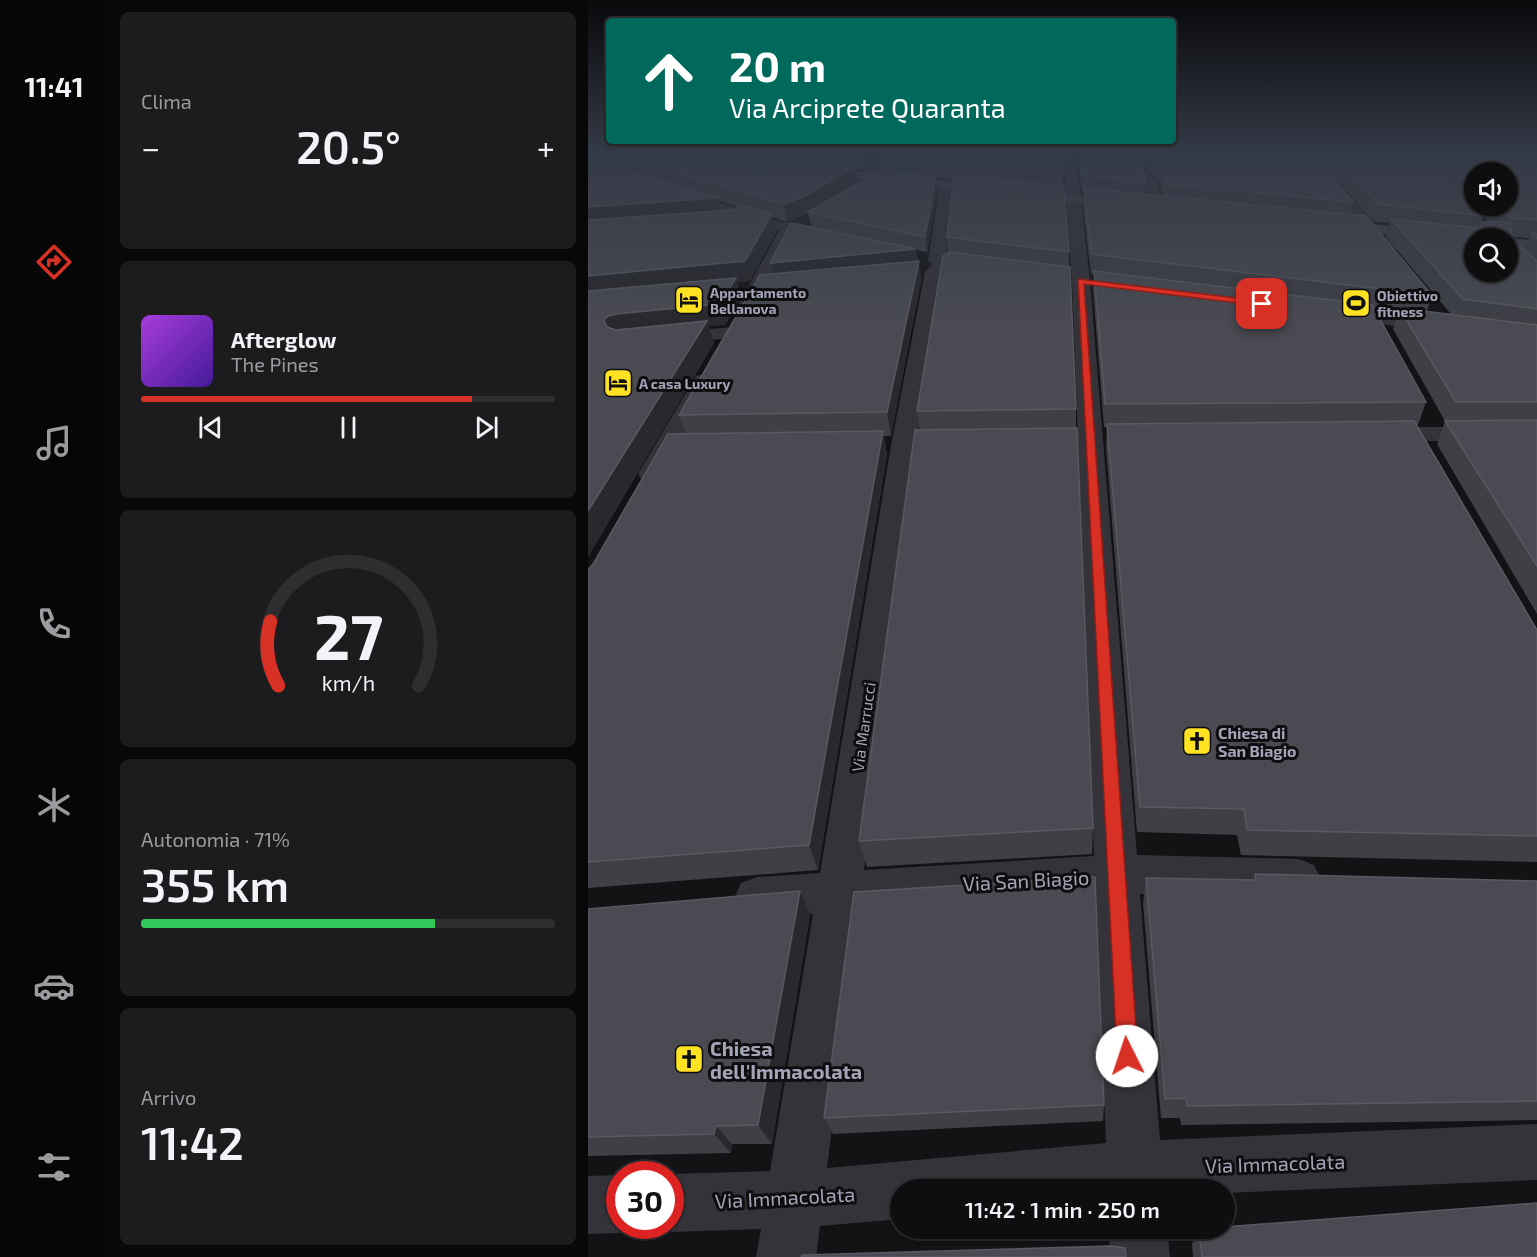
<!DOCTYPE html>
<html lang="it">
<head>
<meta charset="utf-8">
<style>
	:root { --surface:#0e0e10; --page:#1c1c1e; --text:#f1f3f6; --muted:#9b9c9f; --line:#2e2e30; --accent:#d93025 }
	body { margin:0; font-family:"Exo 2",sans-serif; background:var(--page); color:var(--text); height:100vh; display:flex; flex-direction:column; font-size:22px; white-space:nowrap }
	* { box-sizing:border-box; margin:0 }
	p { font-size:20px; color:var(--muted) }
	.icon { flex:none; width:33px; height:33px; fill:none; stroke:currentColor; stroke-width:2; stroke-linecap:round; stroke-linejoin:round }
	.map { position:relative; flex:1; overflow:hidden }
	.sheet { display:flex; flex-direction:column; gap:12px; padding:12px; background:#080809; width:480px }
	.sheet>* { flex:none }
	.top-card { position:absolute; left:18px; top:18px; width:570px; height:126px; border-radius:6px; box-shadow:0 2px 4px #0004,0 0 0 2px var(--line); background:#00695c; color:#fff; overflow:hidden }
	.buttons { position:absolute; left:876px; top:162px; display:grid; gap:12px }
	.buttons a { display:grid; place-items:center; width:54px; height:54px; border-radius:50%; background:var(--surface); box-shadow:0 2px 4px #0004,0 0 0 2px var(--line); font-size:30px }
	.speed { position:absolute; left:18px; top:1161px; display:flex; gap:12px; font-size:30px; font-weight:700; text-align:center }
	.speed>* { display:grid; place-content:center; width:78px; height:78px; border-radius:50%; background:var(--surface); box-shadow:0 2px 4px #0004,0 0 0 2px var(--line); line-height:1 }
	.speed .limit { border:9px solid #d22; background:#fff; color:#111 }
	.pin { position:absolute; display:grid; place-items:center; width:51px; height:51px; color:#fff; margin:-26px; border-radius:12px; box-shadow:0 3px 9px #0006 }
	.me { position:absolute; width:66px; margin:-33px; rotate:356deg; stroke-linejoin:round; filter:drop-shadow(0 0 4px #0008) }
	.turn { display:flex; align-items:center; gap:21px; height:126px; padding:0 24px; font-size:27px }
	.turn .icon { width:78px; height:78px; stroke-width:2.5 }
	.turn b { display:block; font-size:42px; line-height:51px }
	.big { font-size:45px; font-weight:600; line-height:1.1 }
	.sheet .widget { flex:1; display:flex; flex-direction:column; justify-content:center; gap:9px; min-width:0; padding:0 21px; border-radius:9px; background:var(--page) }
	.sheet .dial { align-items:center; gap:0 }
	.dial svg { height:156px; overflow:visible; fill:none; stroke:var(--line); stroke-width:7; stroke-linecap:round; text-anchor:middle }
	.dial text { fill:var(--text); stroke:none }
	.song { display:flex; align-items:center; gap:18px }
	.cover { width:72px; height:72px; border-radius:9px; background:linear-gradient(135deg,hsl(280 70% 55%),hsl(260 70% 35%)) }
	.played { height:6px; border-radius:3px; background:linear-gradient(90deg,var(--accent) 80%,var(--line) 80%) }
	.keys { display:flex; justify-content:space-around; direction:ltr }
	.heat { display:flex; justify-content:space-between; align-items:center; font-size:33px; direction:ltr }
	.charge { height:9px; border-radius:4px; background:linear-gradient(90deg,#34c759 71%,var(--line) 0) }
	.trip { position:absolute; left:302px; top:1179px; width:345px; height:60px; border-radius:30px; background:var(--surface); box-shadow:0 2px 4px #0004,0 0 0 2px var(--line); font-weight:600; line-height:60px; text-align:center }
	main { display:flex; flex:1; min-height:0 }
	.tab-bar { display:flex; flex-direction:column; width:108px; justify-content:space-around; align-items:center; background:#060606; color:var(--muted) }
	.tab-bar .icon { width:42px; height:42px }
	.tab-bar .current { color:var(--accent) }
	.tab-bar b { font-size:27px; color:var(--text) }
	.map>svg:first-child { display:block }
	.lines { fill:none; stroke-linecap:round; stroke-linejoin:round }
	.street { fill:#34333a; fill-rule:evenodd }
	.secondary { fill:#41424a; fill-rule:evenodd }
	.wall { fill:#3f4046; fill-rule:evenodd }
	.shaded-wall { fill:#29292d }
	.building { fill:#4a4b52; stroke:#585962; stroke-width:1.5; fill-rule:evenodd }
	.route { fill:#d93025; stroke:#8d1f18; stroke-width:1.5 }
	.labels { text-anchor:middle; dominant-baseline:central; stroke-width:6; stroke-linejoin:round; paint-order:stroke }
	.far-poi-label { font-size:14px; font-weight:bold; fill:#a3a5b7; stroke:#0e0e10; text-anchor:start }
	.street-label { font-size:16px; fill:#a3a5b7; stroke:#0e0e10 }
	.poi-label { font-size:16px; font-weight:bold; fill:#a3a5b7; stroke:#0e0e10; text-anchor:start }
	.near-street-label { font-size:20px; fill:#a3a5b7; stroke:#0e0e10 }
	.near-poi-label { font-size:20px; font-weight:bold; fill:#a3a5b7; stroke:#0e0e10; text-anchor:start }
</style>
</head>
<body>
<main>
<nav class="tab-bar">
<b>11:41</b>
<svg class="icon current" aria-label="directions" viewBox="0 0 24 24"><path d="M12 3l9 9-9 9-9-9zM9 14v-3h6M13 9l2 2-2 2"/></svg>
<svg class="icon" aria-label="music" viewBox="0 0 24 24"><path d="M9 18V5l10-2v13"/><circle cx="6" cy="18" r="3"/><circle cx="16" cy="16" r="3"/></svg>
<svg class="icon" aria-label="phone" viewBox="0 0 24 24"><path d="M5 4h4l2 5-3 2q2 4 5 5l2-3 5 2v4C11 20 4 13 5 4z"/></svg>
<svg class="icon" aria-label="climate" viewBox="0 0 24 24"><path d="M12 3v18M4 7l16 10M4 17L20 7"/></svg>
<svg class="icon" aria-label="car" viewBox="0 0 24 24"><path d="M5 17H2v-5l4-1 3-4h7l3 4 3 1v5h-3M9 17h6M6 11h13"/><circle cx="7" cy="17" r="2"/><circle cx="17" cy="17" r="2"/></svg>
<svg class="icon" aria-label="filters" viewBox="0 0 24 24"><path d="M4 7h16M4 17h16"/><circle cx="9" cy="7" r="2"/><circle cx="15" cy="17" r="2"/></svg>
</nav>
<section class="sheet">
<div class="widget"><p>Clima</p>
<div class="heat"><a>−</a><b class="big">20.5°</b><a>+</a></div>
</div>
<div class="widget">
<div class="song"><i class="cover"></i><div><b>Afterglow</b><p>The Pines</p></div></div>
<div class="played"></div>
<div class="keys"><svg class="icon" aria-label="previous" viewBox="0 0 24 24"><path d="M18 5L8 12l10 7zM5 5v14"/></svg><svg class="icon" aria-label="pause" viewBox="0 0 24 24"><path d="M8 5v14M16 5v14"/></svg><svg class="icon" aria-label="next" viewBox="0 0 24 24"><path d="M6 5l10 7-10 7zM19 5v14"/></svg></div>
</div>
<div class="widget dial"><svg viewBox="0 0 100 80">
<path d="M14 69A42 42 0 1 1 86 69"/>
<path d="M14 69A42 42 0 0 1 10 36" stroke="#d93025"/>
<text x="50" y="56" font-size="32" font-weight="700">27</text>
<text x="50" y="72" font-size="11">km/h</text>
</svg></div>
<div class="widget"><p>Autonomia · 71%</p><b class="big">355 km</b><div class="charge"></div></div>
<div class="widget"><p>Arrivo</p><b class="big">11:42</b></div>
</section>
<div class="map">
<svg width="949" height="1257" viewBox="0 0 949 1257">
	<rect width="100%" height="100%" fill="#131315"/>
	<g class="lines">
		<g class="street">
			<path d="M153 150H165L160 167H150L148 164Z"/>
			<path d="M302 150H315L282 179H272L270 176 272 173Z"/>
			<path d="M475 150H487L502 281 549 855 711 859 726 865 733 879 726 893 711 899 552 894 572 1140 949 1124V1180L636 1193V1190H312V1219L232 1226 228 1257H168L173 1229 82 1232 67 1226H82L81 1174 182 1171 225 914 169 917 153 911 147 897 153 883 169 877 232 873 303 445 337 272 344 265 340 261 352 185 359 181 366 185 358 258 365 259 368 263 355 274 329 445 276 870 506 856 484 281ZM508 895 518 1143 239 1168 271 911Z"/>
			<path d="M710 150H722L806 247 808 251 806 255H794Z"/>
			<path d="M0 162 193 222 213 223 214 227 248 237 250 240 242 245 205 235 166 313 163 317H149L146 313 191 231 0 170Z"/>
			<path d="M561 174 568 178 576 207 574 210 569 211 562 207 554 178Z"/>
			<path d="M747 307 851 320 858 322 861 326 858 330 851 332 740 317 737 313 740 309Z"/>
			<path d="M144 327 151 329 154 333 151 337 80 345 73 343 70 339 73 335 80 333Z"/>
			<path d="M116 374 124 376 127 381 76 474 72 480 63 482 54 480 50 474 105 381 108 376Z"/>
			<path d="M789 427H949V441H789L780 439 777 434 780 429Z"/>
			<path d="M32 1175V1226H50L32 1233 0 1234V1176Z"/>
			<path d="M521 1228H579L582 1257H522Z"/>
		</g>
		<g class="secondary">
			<path d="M224 167 540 200 547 204 540 208 219 174 217 171Z"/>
			<path d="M744 220 886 234 894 238H886V244L738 228 736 225 738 222Z"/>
			<path d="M918 238H920L949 241V251L920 248Z"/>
		</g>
	</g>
	<g class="wall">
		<path d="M0 150H151L149 154 164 156 163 150H299L274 170 268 169 270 182 225 209 294 171 292 156 475 174V186L481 252V267L488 409V428L505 828 504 854 279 867 271 841 332 430 329 411 360 252 359 237 366 179 348 177 349 190 339 252 328 250 333 281 303 436H296L299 455 230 870 0 888V570L98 434 91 415 184 274 182 263 223 227 220 213 199 222 184 217 188 232 162 281 149 282 153 298 137 325 121 326 126 343 0 557ZM129 200 151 207 145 210 132 211Z"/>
		<path d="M489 150H722L765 202 763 215 844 295 839 311 863 314 798 237 802 223 785 222 724 150H949V614L849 444 857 421 805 329 810 313 786 310 838 402 830 425H829L949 630V862L653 855 649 835 549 832 518 447 519 427H516L505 290 506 274H503L495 206 496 192H494ZM562 172 570 177 575 196 558 195V182L557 175ZM886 172 920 206H886ZM895 217 901 222 892 226ZM925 237 941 238 937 251 925 241Z"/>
		<path d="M667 874 949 881V1120L593 1125 592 1118H573L555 903 558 878 666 880Z"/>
		<path d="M0 909 222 915 184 1144H144L143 1153 0 1156Z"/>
		<path d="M516 1105 515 1121 245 1134 236 1118Z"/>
		<path d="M611 1229 949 1257H605L604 1244Z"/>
	</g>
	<g class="shaded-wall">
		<path d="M146 150H151L148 157Z"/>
		<path d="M278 150H299L274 170 271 154Z"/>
		<path d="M563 156 562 172 552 177 553 161Z"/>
		<path d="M268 166 270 182 218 214 199 222 195 204Z"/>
		<path d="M348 177 349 190 339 252 337 237Z"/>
		<path d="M129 198 133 216 0 225V207Z"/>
		<path d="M184 214 188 232 162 281 149 282 153 298 137 325 121 326 126 343 0 557V511L24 342 0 296V276Z"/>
		<path d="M328 249 330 265 186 279 182 263Z"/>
		<path d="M331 261 333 281 303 436 299 412Z"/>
		<path d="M295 431 299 455 230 870 221 845Z"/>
		<path d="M212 891 222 915 184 1144 170 1125Z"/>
		<path d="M128 1126 144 1144 143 1153 126 1134Z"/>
	</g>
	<g class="building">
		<path d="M9 150H100L268 166 215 197 195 204Z"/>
		<path d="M222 150H278L271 154Z"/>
		<path d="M300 150H474L475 174 292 156Z"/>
		<path d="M491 150H722L765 202 578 184 571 161 563 156 553 161 558 182 494 176Z"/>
		<path d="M740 150H823L896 216 790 204Z"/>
		<path d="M842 150H949V220L923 218 908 206H920V172H886V187Z"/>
		<path d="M0 158 129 198 0 207Z"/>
		<path d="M292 171 348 177 337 237 220 212Z"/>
		<path d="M366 176 476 186 481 252 359 237Z"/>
		<path d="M496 188 778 216 844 295 503 254Z"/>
		<path d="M153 205 184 214 157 261 0 276V220L145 210Z"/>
		<path d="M803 219 892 228 894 222H922L925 241 949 261V309L875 299ZM886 238H920V272H886Z"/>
		<path d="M203 223 328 249 182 263Z"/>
		<path d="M943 233 949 234V239Z"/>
		<path d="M361 252 482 267 488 409 329 411 355 256Z"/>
		<path d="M331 261 299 412 91 415 172 275Z"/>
		<path d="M506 271 784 305 838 402 517 404Z"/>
		<path d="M148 278 131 304 28 314 20 316 16 320 19 327 28 330 119 321 0 511V291Z"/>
		<path d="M811 308 949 325V402H868Z"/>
		<path d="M949 420V566L857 421Z"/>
		<path d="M826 421 949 630V836L659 830 656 809 552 807 519 424Z"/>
		<path d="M489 428 505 828 271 841 327 430Z"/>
		<path d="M295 431 221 845 0 862V570L5 564 80 434Z"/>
		<path d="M667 874 949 881V1101L599 1106 598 1098 577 1099 558 878 668 880Z"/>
		<path d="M507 877 516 1105 236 1118 266 892Z"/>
		<path d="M212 891 170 1125 128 1126 126 1134 0 1137V909Z"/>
		<path d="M949 1203V1257H614L611 1229 636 1228V1227Z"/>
		<path d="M522 1246 537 1248 538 1257H213L214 1255Z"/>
	</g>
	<linearGradient id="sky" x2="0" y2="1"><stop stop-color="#0a0a0c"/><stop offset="0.46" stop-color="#333946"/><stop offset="1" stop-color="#333946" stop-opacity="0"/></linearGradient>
	<rect width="949" height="326" fill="url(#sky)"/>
	<path class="route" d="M490 279 674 301 678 304 674 306 496 284 550 1056 547 1063 539 1066 532 1063 529 1056Z"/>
	<defs>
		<g id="hotel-square" transform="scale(1.5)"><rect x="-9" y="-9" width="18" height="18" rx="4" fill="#ffe221" stroke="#0e0e10"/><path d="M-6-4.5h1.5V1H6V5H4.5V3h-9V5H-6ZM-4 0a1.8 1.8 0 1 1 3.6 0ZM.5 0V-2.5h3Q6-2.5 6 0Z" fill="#111"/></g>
		<g id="stadium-square" transform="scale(1.5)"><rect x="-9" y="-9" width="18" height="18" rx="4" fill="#ffe221" stroke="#0e0e10"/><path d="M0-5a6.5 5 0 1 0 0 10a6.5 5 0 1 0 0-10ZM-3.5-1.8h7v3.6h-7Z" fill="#111"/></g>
		<g id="church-square" transform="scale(1.5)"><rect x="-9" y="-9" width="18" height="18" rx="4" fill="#ffe221" stroke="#0e0e10"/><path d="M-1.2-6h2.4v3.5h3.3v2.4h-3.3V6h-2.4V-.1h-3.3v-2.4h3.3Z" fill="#111"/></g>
	</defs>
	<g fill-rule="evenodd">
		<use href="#hotel-square" x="101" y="300"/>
		<use href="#stadium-square" x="768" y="303"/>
		<use href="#hotel-square" x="30" y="383"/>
		<use href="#church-square" x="609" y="741"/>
		<use href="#church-square" x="101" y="1059"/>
	</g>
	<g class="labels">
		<g class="far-poi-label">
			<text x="122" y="292">Appartamento<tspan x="122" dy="16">Bellanova</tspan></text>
			<text x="789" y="295">Obiettivo<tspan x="789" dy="16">fitness</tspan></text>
			<text x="51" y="383">A casa Luxury</text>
		</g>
		<g class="street-label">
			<text transform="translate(275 727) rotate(-82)">Via Marrucci</text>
		</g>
		<g class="poi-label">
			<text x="630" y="732">Chiesa di<tspan x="630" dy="18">San Biagio</tspan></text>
		</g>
		<g class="near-street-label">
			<text transform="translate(438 880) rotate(-3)">Via San Biagio</text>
			<text transform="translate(687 1163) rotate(-2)">Via Immacolata</text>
			<text transform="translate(197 1197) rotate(-3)">Via Immacolata</text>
		</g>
		<g class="near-poi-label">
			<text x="122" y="1048">Chiesa<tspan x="122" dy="23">dell'Immacolata</tspan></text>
		</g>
	</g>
</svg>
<div class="buttons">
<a><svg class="icon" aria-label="sound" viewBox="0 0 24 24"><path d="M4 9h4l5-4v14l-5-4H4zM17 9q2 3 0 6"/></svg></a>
<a><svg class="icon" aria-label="search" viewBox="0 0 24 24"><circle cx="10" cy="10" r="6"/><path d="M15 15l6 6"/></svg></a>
</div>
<div class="speed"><div class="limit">30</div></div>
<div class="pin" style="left:674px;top:304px;background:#d93025"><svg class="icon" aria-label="arrive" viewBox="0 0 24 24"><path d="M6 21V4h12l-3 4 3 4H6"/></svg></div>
<svg class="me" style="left:539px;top:1056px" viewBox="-20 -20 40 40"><circle r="19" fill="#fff"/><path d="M0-13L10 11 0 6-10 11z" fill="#d93025"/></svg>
<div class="trip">11:42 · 1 min · 250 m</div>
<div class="top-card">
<div class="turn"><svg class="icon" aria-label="ahead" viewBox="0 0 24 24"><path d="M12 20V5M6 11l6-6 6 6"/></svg><div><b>20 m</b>Via Arciprete Quaranta</div></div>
</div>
</div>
</main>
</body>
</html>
